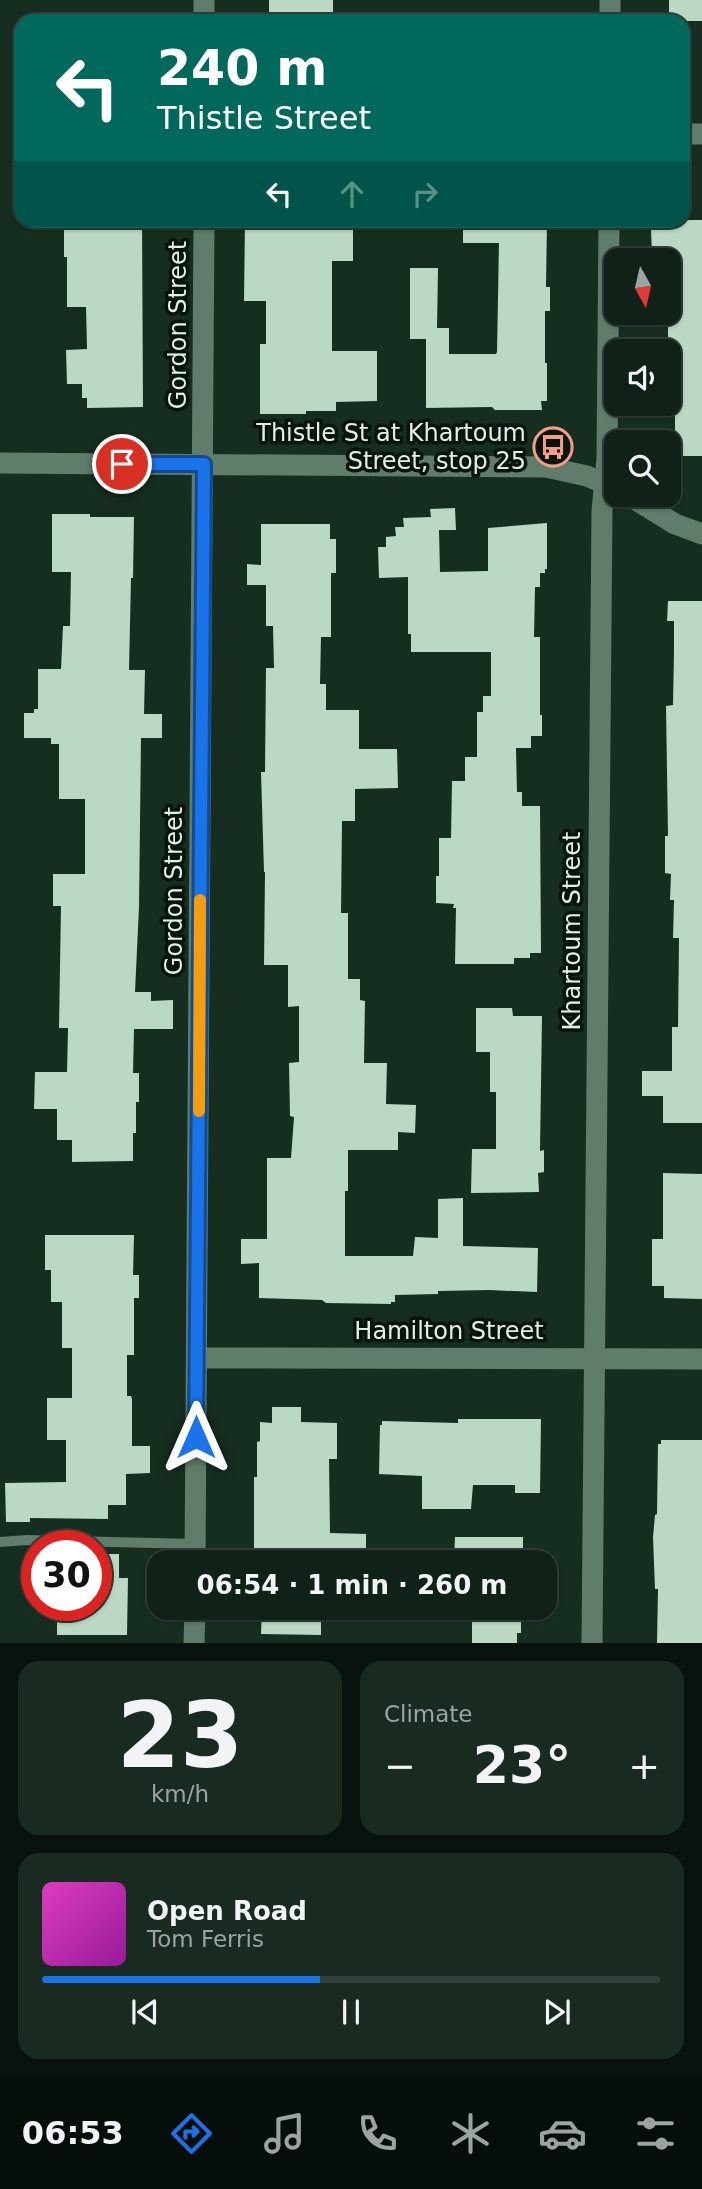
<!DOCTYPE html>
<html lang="en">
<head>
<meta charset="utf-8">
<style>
	:root { --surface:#102218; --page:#192a21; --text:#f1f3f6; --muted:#9ca4a2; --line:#303f37; --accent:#1a73e8 }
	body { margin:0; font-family:"DejaVu Sans",sans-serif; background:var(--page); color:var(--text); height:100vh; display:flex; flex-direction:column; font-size:26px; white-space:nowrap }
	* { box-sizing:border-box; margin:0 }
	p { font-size:23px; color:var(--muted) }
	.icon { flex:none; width:38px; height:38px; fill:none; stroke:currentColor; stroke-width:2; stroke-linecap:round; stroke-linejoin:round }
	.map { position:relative; height:1643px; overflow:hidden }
	.side { display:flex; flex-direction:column; gap:18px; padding:18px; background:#09130d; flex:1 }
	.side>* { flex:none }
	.top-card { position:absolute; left:14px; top:14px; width:676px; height:214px; border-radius:21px; box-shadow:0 2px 5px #0004,0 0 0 2px var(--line); background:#00695c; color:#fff; overflow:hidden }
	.needle { width:46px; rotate:172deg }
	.buttons { position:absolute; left:604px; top:248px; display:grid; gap:14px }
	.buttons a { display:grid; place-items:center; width:77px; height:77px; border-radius:14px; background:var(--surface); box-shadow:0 2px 5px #0004,0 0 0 2px var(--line); font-size:35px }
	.speed { position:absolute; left:21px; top:1530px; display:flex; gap:14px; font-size:35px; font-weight:700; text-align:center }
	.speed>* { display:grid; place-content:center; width:91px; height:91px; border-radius:50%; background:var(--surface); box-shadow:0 2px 5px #0004,0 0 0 2px var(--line); line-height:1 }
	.speed .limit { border:10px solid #d22; background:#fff; color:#111 }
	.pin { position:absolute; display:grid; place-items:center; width:60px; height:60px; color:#fff; margin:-30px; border:4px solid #fff; border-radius:50%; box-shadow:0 2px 7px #0007 }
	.me { position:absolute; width:77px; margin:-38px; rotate:0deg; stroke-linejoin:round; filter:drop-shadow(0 0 5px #0008) }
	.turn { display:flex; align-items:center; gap:24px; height:147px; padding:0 28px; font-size:32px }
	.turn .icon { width:91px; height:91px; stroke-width:2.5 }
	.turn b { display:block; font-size:49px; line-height:60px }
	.lanes { display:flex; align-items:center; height:66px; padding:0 28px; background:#0003; justify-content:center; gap:35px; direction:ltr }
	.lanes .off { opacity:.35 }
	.big { font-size:52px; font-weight:600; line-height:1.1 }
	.side .tile { flex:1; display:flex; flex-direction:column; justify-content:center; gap:10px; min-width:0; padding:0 24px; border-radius:21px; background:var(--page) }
	.side .dial { align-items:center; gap:0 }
	.dial b { font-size:91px; line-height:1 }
	.song { display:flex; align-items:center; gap:21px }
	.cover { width:84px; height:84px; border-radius:10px; background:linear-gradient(135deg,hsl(310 70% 55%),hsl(300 70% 35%)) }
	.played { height:7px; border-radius:4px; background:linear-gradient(90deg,var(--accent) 45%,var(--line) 45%) }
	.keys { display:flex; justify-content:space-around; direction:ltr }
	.heat { display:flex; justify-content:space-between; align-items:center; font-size:38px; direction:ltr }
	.side .tiles { flex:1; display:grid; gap:18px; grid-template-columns:1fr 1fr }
	.tile:last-child { grid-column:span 2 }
	.trip { position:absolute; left:147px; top:1550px; width:410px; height:70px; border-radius:21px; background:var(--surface); box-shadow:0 2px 5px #0004,0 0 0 2px var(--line); font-weight:600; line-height:70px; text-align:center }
	.dock { display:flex; height:112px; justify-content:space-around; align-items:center; background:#060e0a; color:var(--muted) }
	.dock .icon { width:49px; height:49px }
	.dock .selected { color:var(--accent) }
	.dock b { font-size:32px; color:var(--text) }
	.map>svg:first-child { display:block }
	.building { fill:#bad8c4 }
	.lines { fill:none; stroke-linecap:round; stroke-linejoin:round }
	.lane { stroke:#607c6a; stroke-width:10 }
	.street { stroke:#607c6a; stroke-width:21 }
	.secondary { stroke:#607c6a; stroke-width:21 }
	.route-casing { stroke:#114b97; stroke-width:18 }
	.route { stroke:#1a73e8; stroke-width:12 }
	.slow { stroke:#f59e0b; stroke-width:12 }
	.labels { text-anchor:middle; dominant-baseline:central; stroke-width:7; stroke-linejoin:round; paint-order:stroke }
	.street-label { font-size:24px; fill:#e0f0e5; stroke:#09140d }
	.poi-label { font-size:24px; fill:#e0f0e5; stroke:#09140d; text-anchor:end }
</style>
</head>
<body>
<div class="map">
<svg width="702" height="1643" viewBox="0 0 702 1643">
	<rect width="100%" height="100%" fill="#152e20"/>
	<g class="building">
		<rect x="269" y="0" width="64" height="21"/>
		<rect x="669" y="0" width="33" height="21"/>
		<path d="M64 220H142L143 407 87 408V398H82V384H67L66 350 87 349 86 307H67V257H64Z"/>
		<path d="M245 220H353V261H332V351H377V401L336 402V411H306V414H260V344H266V301H244Z"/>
		<path d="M463 220H547L546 287H550V311H545V363H547V401H541L542 410H495L492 407 426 408V339H410V268H438L437 328H449V354H496L497 352 499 243H463Z"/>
		<path d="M670 220H702V456H677V434L675 435V395H670L671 373H668V253H652L651 230H670Z"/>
		<path d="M455 508 456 530H439L440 572 488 571V528L547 523V569H545V573H540V587H535L534 637H540V715H542V736H531V748H516L517 792H522V806H540L541 953H530V958H514V964H455L456 908H453L454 904 436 903V876H439V838H451L452 781H465V757H477V712H483V696H491V652H411V634H408V577L379 578 378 547H386V537L396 536 395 527H404L403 518 431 517 430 509Z"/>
		<path d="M52 514H90V517H134L133 578H131L129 670H145L144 714H162V738H141L139 907 135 992H151V1001L173 1000V1029H134L133 1073H139V1102H136V1133H133V1161L72 1162V1140H57V1109H34L35 1072H67L68 1028H59L61 906H53V874H85V799H59V744H51V738H24V713H34V709H38V669H61L63 626H70L71 572H52Z"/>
		<path d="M261 524H330V539H336V573H331V637H321L320 684H326V710H359V749H397L398 788 355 789V821H342L341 913H348V979H360V1000L365 1001 364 1063H387L386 1104 416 1105 415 1133 398 1132V1150H348V1191H345V1256H413L415 1237 438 1238V1199L463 1198V1246L538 1248 537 1292 489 1290 438 1291V1294L395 1295V1302H391V1304L326 1303 322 1300 259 1298V1263L241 1264V1239H267V1158H291L294 1117 290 1116 289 1063 299 1062V1006L288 1007V965H264L265 872H264L261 772H265L266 668H274L273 626H266V585H247V564L261 565Z"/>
		<path d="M668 601H702V1123H663V1096H642V1071H672V1027H678L679 938H673L674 900H670L671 874 665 873V836H668L666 706 673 705 674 651V621H667Z"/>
		<path d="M476 1008H512L513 1016H542L540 1151 544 1150V1172L538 1173 539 1192 471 1193 472 1149H496V1092H490V1052H476Z"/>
		<path d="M663 1173 702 1174V1299L664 1298V1286H652V1239H663Z"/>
		<path d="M45 1235H134L133 1275H139V1298H134V1355H127V1396H131L132 1399V1446H150V1473L126 1474V1505H108V1519L30 1518V1522H6L5 1483 66 1482V1440H47V1398H72V1348H62V1302H51V1270H45Z"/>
		<path d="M272 1407H301V1422L337 1423V1459H329L330 1533 366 1534V1560H333V1563H254V1477H257V1442L260 1441V1422L272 1423Z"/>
		<path d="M458 1419H541L540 1493H515V1485H473L471 1509H422V1476L379 1474 380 1425H382V1421L458 1423Z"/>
		<path d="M661 1440H702V1643H657L658 1589H655L653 1537 655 1515 657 1514 658 1444H661Z"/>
		<path d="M455 1537H523V1558H518V1563H472V1560H454Z"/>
		<path d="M96 1554H119V1578H128L127 1635H57V1605H96Z"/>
		<path d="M262 1608H321V1635L261 1634Z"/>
		<path d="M472 1608H521V1633H517V1643H472Z"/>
	</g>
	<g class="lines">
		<path class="lane" d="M0 1542 26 1540 196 1544"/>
		<g class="street">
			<path d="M204 21V0"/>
			<path d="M610 21V0"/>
			<path d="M682 134H702"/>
			<path d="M197 1358 702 1359"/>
			<path d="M195 1563 204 220"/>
			<path d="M194 1643 195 1608"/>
			<path d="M592 1643 602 511 607 459 609 220"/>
		</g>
		<g class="secondary">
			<path d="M0 463 546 467 587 476 616 489"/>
			<path d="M628 495 675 524 702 534"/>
		</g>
	</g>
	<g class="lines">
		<g class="route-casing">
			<path id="route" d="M122 464H204L196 1437"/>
		</g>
		<use href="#route" class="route"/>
		<path class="slow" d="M199 1111 200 900"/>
	</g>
	<defs>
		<g id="bus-ring" transform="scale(2.0125)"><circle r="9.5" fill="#09140d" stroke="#f49e87" stroke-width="1.5"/><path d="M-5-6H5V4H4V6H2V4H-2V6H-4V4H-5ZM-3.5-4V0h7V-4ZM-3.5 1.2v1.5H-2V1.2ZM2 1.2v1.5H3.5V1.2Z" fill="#f49e87"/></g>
	</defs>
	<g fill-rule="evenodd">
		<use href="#bus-ring" x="553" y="447"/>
	</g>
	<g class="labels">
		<g class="street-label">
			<text transform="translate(178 325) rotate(-90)">Gordon Street</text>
			<text transform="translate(174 891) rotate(-90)">Gordon Street</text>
			<text transform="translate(572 931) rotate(-90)">Khartoum Street</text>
			<text x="449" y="1331">Hamilton Street</text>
		</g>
		<g class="poi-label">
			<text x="526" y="433">Thistle St at Khartoum<tspan x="526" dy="28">Street, stop 25</tspan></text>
		</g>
	</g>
</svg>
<div class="buttons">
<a><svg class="needle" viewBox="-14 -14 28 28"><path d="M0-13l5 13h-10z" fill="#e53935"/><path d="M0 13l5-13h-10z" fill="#9ca4a2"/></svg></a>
<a><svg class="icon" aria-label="sound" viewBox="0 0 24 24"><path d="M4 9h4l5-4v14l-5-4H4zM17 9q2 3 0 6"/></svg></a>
<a><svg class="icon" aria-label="search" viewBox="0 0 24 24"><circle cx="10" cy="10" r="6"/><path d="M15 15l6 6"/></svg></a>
</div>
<div class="speed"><div class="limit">30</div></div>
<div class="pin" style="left:122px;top:464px;background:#d93025"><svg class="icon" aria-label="arrive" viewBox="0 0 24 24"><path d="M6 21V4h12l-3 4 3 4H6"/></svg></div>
<svg class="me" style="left:196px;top:1437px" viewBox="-20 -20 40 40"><path d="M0-17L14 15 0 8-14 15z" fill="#1a73e8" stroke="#fff" stroke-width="4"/></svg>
<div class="trip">06:54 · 1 min · 260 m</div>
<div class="top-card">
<div class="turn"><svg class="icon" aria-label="left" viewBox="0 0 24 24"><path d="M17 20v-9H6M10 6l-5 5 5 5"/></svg><div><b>240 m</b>Thistle Street</div></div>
<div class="lanes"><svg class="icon" aria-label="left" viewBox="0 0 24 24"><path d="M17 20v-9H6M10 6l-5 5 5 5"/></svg><svg class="icon off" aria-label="ahead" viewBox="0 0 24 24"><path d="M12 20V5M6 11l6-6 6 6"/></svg><svg class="icon off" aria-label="right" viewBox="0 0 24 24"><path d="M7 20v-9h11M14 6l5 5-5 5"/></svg></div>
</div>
</div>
<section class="side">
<div class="tiles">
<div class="tile dial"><b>23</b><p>km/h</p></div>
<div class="tile"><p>Climate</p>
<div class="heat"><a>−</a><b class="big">23°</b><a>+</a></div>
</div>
<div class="tile">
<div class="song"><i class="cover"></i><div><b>Open Road</b><p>Tom Ferris</p></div></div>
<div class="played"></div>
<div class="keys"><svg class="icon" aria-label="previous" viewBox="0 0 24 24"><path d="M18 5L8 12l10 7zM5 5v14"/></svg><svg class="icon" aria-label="pause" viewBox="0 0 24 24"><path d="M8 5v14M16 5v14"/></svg><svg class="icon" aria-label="next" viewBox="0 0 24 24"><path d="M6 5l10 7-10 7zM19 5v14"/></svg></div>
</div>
</div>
</section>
<nav class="dock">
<b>06:53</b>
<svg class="icon selected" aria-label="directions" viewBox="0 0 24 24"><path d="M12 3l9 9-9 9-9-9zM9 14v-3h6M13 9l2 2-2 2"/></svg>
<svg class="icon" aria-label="music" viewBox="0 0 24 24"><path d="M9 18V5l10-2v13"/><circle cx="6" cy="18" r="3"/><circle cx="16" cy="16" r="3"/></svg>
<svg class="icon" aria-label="phone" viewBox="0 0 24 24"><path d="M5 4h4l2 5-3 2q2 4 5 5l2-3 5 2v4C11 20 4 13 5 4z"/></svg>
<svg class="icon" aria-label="climate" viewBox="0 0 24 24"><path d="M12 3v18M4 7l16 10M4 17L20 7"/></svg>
<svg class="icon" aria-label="car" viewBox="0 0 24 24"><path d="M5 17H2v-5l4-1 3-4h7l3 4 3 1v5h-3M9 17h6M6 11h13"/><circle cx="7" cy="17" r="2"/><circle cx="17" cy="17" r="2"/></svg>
<svg class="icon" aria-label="filters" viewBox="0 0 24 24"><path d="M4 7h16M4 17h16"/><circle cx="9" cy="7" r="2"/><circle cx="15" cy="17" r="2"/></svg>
</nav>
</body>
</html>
